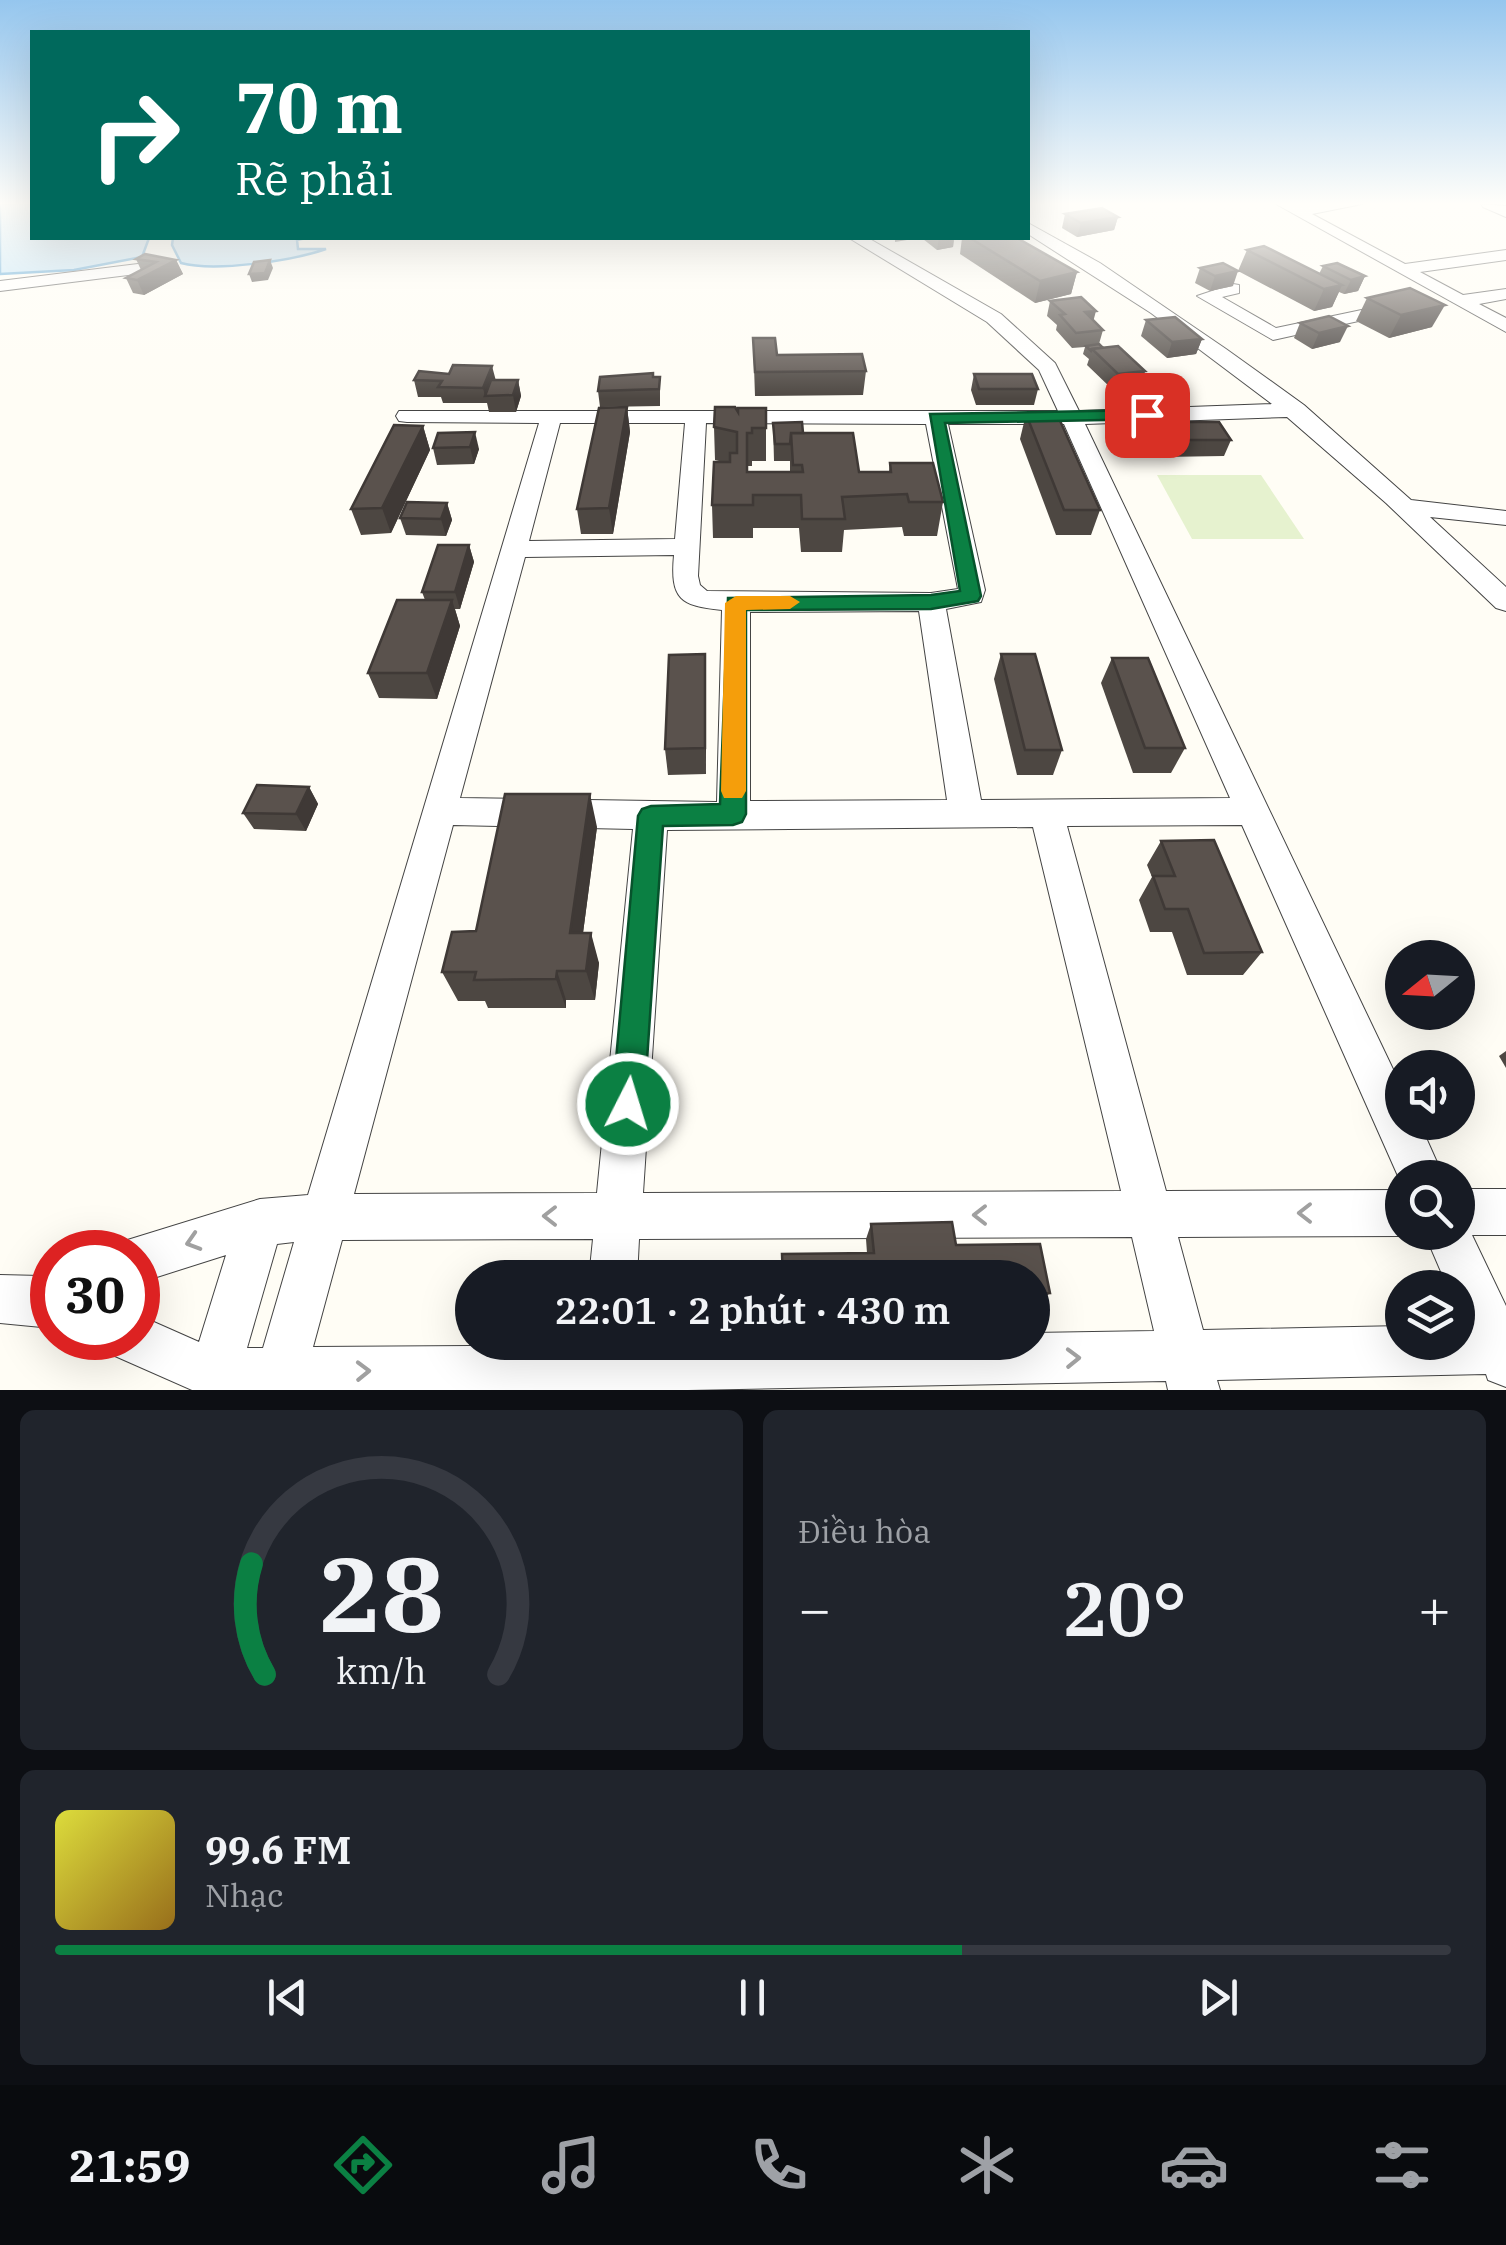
<!DOCTYPE html>
<html lang="vi">
<head>
<meta charset="utf-8">
<style>
	:root { --surface:#171b24; --page:#20242c; --text:#f1f3f6; --muted:#9ea1a6; --line:#363941; --accent:#0b8043 }
	body { margin:0; font-family:"IBM Plex Serif",serif; background:var(--page); color:var(--text); height:100vh; display:flex; flex-direction:column; font-size:38px; white-space:nowrap }
	* { box-sizing:border-box; margin:0 }
	p { font-size:32px; color:var(--muted) }
	.icon { flex:none; width:55px; height:55px; fill:none; stroke:currentColor; stroke-width:2; stroke-linecap:round; stroke-linejoin:round }
	.map { position:relative; height:1390px; overflow:hidden }
	.details { display:flex; flex-direction:column; gap:20px; padding:20px; background:#0d0f14; flex:1 }
	.details>* { flex:none }
	.banner { position:absolute; left:30px; top:30px; width:1000px; height:210px; border-radius:0px; box-shadow:0 10px 40px #0002; background:#00695c; color:#fff; overflow:hidden }
	.needle { width:65px; rotate:252deg }
	.controls { position:absolute; left:1385px; top:940px; display:grid; gap:20px }
	.controls a { display:grid; place-items:center; width:90px; height:90px; border-radius:50%; background:var(--surface); box-shadow:0 10px 40px #0002; font-size:50px }
	.speed { position:absolute; left:30px; top:1230px; display:flex; gap:20px; font-size:50px; font-weight:700; text-align:center }
	.speed>* { display:grid; place-content:center; width:130px; height:130px; border-radius:50%; background:var(--surface); box-shadow:0 10px 40px #0002; line-height:1 }
	.speed .limit { border:15px solid #d22; background:#fff; color:#111 }
	.pin { position:absolute; display:grid; place-items:center; width:85px; height:85px; color:#fff; margin:-42px; border-radius:20px; box-shadow:0 5px 15px #0006 }
	.me { position:absolute; width:110px; margin:-55px; rotate:5deg; stroke-linejoin:round; filter:drop-shadow(0 0 8px #0008) }
	.turn { display:flex; align-items:center; gap:35px; height:210px; padding:0 40px; font-size:45px }
	.turn .icon { width:130px; height:130px; stroke-width:2.5 }
	.turn b { display:block; font-size:70px; line-height:85px }
	.big { font-size:75px; font-weight:600; line-height:1.1 }
	.details .tile { flex:1; display:flex; flex-direction:column; justify-content:center; gap:15px; min-width:0; padding:0 35px; border-radius:15px; background:var(--page) }
	.details .dial { align-items:center; gap:0 }
	.dial svg { height:260px; overflow:visible; fill:none; stroke:var(--line); stroke-width:7; stroke-linecap:round; text-anchor:middle }
	.dial text { fill:var(--text); stroke:none }
	.song { display:flex; align-items:center; gap:30px }
	.cover { width:120px; height:120px; border-radius:15px; background:linear-gradient(135deg,hsl(60 70% 55%),hsl(40 70% 35%)) }
	.played { height:10px; border-radius:5px; background:linear-gradient(90deg,var(--accent) 65%,var(--line) 65%) }
	.keys { display:flex; justify-content:space-around; direction:ltr }
	.heat { display:flex; justify-content:space-between; align-items:center; font-size:55px; direction:ltr }
	.details .tiles { flex:1; display:grid; gap:20px; grid-template-columns:1fr 1fr }
	.tile:last-child { grid-column:span 2 }
	.trip { position:absolute; left:455px; top:1260px; width:595px; height:100px; border-radius:50px; background:var(--surface); box-shadow:0 10px 40px #0002; font-weight:600; line-height:100px; text-align:center }
	.dock { display:flex; height:160px; justify-content:space-around; align-items:center; background:#090b0e; color:var(--muted) }
	.dock .icon { width:70px; height:70px }
	.dock .current { color:var(--accent) }
	.dock b { font-size:45px; color:var(--text) }
	.map>svg:first-child { display:block }
	.pitch { fill:#e6f2cf }
	.water { fill:#b9e0f7; stroke:#3f96cf; stroke-width:2.5 }
	.lines { fill:none; stroke-linecap:round; stroke-linejoin:round }
	.minor-casing { stroke:#444; stroke-width:2 }
	.minor { fill:#fff; fill-rule:evenodd }
	.wall { fill:#4d4742 }
	.shaded-wall { fill:#3f3936 }
	.building { fill:#5a524d; stroke:#3f3936; stroke-width:2.5 }
	.oneway { stroke:#a0a0a0 }
	.route { fill:#0b8043; stroke:#07532c; stroke-width:2.5 }
	.slow { fill:#f59e0b }
</style>
</head>
<body>
<div class="map">
<svg width="1506" height="1390" viewBox="0 0 1506 1390">
	<rect width="100%" height="100%" fill="#fffdf5"/>
	<path class="pitch" d="M1157 475H1261L1304 539H1192Z"/>
	<g class="water">
		<path d="M0 204H32V238H149L142 257 74 270 0 274Z"/>
		<path d="M173 238H306L297 240 298 249H326C292 261 215 272 181 263L172 245Z"/>
	</g>
	<g class="lines">
		<g class="minor-casing">
			<g id="minor">
				<path d="M1276 204H1362L1312 214 1405 264 1506 250V260L1420 272 1463 295 1506 289V299L1479 304 1506 318V332Z"/>
				<path d="M1481 204 1506 206V217L1483 207Z"/>
				<path d="M1028 223 1100 263 1226 349 1304 405 1411 500 1506 511V525L1430 517 1506 587V611L1496 608 1386 503 1287 417 1085 424 1402 1088V1122H1419L1444 1178H1402V1185L1242 825 1067 826 1166 1191 1402 1190V1232H1410L1402 1236 1178 1237 1203 1330 1402 1326V1342H1458V1325H1464L1458 1310V1288H1448L1424 1232H1458V1189H1506V1235H1472L1506 1306V1387L1488 1380 1486 1374 1217 1380 1220 1390H1168L1166 1381 688 1390H192L115 1356 108 1338H138V1315L199 1342 226 1255 138 1283V1252H117L121 1242 260 1199 308 1195 539 423 407 422 399 421 396 416 399 411H1058L1039 370 987 322 849 238H868L1001 314 1055 363 1079 411 1272 404 1151 313 1028 234ZM560 423H685L675 539 529 541ZM706 423 926 424 958 589 931 593 707 591 700 585 698 576ZM948 424H1064L1230 798 981 800 946 609 981 602 985 590ZM674 555C670 599 680 606 722 610L717 802 460 798 525 557ZM919 611 947 800 750 801V612ZM453 825 633 829 597 1193 354 1194ZM1033 827 1121 1191 643 1193 667 830ZM1132 1237 1154 1331 1032 1333V1342L313 1347 342 1240 593 1239 589 1278H637L639 1239ZM294 1242 263 1348H247L277 1244Z"/>
				<path d="M146 263 152 264V272L0 291V281Z"/>
				<path d="M1233 284 1239 285V293L1222 297 1276 328 1390 304 1399 309 1390 314 1273 340 1197 296Z"/>
				<path d="M0 1275 41 1276 52 1280V1328L0 1323Z"/>
			</g>
		</g>
		<use href="#minor" class="minor"/>
	</g>
	<g class="wall">
		<path d="M1065 214 1118 217 1114 230 1077 237 1062 228Z"/>
		<path d="M924 238H954L953 247 937 250 923 239Z"/>
		<path d="M962 238H1017L1077 272 1071 294 1035 303 960 254Z"/>
		<path d="M1247 250 1319 274 1323 266 1365 276 1358 291 1344 294 1339 292 1332 307 1314 311 1238 271Z"/>
		<path d="M136 259 176 260 183 274 144 295 133 293 126 278 141 270Z"/>
		<path d="M1200 268 1233 286 1210 291 1195 283Z"/>
		<path d="M1367 298 1432 327 1389 338 1356 321Z"/>
		<path d="M1050 301 1094 321 1103 330 1099 344 1145 371 1140 387 1113 390 1087 365 1089 359 1083 354 1085 347 1072 348 1056 330 1057 325 1047 316Z"/>
		<path d="M1146 320 1202 339 1196 354 1167 358 1141 336Z"/>
		<path d="M1300 323 1340 342 1312 349 1294 338Z"/>
		<path d="M753 338 777 355 866 371 863 395 755 396Z"/>
		<path d="M974 374 1038 389 1034 405H976L971 390Z"/>
		<path d="M654 377H660V406L600 407 598 391Z"/>
		<path d="M414 380H518L521 396 516 412H489L487 403H443L441 397H418Z"/>
		<path d="M627 407 630 432 613 534H581L577 509Z"/>
		<path d="M766 408V461H752V466H748V472H790V461H774L773 423 803 433 859 472H889L890 463 943 502 937 536H904L902 527 844 530 842 552H801L799 528H753V538H713L712 505 723 462 715 460 714 427 738 412Z"/>
		<path d="M1026 414 1100 510 1091 535H1056L1020 439Z"/>
		<path d="M1158 422 1231 440 1224 456 1162 457 1152 438Z"/>
		<path d="M423 426 430 450 391 533 361 535 351 509Z"/>
		<path d="M438 433 479 449 474 464 437 465 433 448Z"/>
		<path d="M447 503 452 520 446 536 406 535 400 518Z"/>
		<path d="M469 545 474 562 460 609H455L460 626 437 699 379 698 368 673 425 600 422 592Z"/>
		<path d="M705 654 706 774 668 775 665 749Z"/>
		<path d="M1001 654 1062 750 1053 775H1017L994 679Z"/>
		<path d="M1112 658 1185 748 1171 773H1133L1101 683Z"/>
		<path d="M309 787 318 804 306 831 254 829 243 813Z"/>
		<path d="M597 827 583 933 599 963 595 1000H566V1008H488L485 1001H458L442 972 476 931Z"/>
		<path d="M1161 841 1262 952 1243 975H1187L1172 932H1150L1139 900 1152 877 1147 865Z"/>
		<path d="M1506 1051V1068L1499 1056Z"/>
		<path d="M952 1222 956 1245 1040 1244 1050 1293 1036 1305 1032 1306V1278H781L782 1254 867 1253 866 1239 871 1224Z"/>
	</g>
	<g class="shaded-wall">
		<path d="M1118 217 1114 230 1077 237 1081 223Z"/>
		<path d="M895 238H919L895 242Z"/>
		<path d="M939 238H954L953 247 937 250Z"/>
		<path d="M176 260 183 274 144 295 137 280Z"/>
		<path d="M270 260 273 268 268 280 252 282 249 274Z"/>
		<path d="M1238 271 1233 286 1210 291 1215 276Z"/>
		<path d="M1077 272 1071 294 1035 303 1040 281Z"/>
		<path d="M1365 276 1358 291 1344 294 1351 280Z"/>
		<path d="M1342 285 1332 307 1314 311 1324 289Z"/>
		<path d="M1445 305 1432 327 1389 338 1401 315Z"/>
		<path d="M1096 311 1092 326 1085 312Z"/>
		<path d="M1348 326 1340 342 1312 349 1319 333Z"/>
		<path d="M1202 339 1196 354 1167 358 1172 342Z"/>
		<path d="M492 366 496 381 485 396 487 404 483 388Z"/>
		<path d="M1145 371 1140 387 1113 390 1118 374Z"/>
		<path d="M518 380 521 396 516 412 513 395Z"/>
		<path d="M627 407 630 432 613 534 609 508Z"/>
		<path d="M423 426 430 450 391 533 382 508Z"/>
		<path d="M475 432 479 449 474 464 470 447Z"/>
		<path d="M447 503 452 520 446 536 441 519Z"/>
		<path d="M469 545 474 562 460 609 455 592Z"/>
		<path d="M452 600 460 626 437 699 427 673Z"/>
		<path d="M705 654 706 680V774L705 748Z"/>
		<path d="M309 787 318 804 306 831 296 814Z"/>
		<path d="M590 794 597 827 579 963 570 933Z"/>
		<path d="M591 933 599 963 595 1000 586 971Z"/>
		<path d="M557 971 566 1000V1008L556 979Z"/>
	</g>
	<g class="building">
		<path d="M1102 208 1118 217 1081 223 1065 214Z"/>
		<path d="M970 238H1017L1077 272 1040 281Z"/>
		<path d="M1264 246 1342 285 1324 289 1247 250Z"/>
		<path d="M145 254 176 260 137 280 126 278 156 262 136 259Z"/>
		<path d="M270 260 265 273 249 274 254 262Z"/>
		<path d="M1223 263 1238 271 1215 276 1200 268Z"/>
		<path d="M1337 263 1365 276 1351 280 1323 266Z"/>
		<path d="M1410 288 1445 305 1401 315 1367 298Z"/>
		<path d="M1081 297 1096 311 1085 312 1103 330 1076 333 1060 315 1065 314 1050 301Z"/>
		<path d="M1329 316 1348 326 1319 333 1300 323Z"/>
		<path d="M1175 317 1202 339 1172 342 1146 320Z"/>
		<path d="M753 338H775L777 355 862 354 866 371 755 372Z"/>
		<path d="M1099 344 1103 348 1092 349 1091 351 1086 346Z"/>
		<path d="M1118 346 1145 371 1118 374 1092 349Z"/>
		<path d="M453 365 492 366 483 388 438 387 442 381 414 380 419 371 449 374Z"/>
		<path d="M653 373V377H660L659 389 598 391 600 377Z"/>
		<path d="M974 374H1032L1038 389H979Z"/>
		<path d="M491 380H518L513 395 485 396Z"/>
		<path d="M627 407 609 508 577 509 599 408Z"/>
		<path d="M715 407H735L738 412V408H766V428H752V433H747V472H803L802 465H793L791 433H853L859 472H891L890 463H933L943 502H909L907 494 842 497 845 519H802L801 495H753V505H712L714 462H730V453H737V432L714 427Z"/>
		<path d="M1026 414H1057L1100 510H1064Z"/>
		<path d="M802 422 803 433H791L790 444H775L773 423Z"/>
		<path d="M1158 422H1219L1231 440H1168Z"/>
		<path d="M394 425 423 426 382 508 351 509Z"/>
		<path d="M475 432 470 447 433 448 438 433Z"/>
		<path d="M407 502 447 503 441 519 400 518Z"/>
		<path d="M438 545H469L455 592H422Z"/>
		<path d="M397 600H452L427 673H368Z"/>
		<path d="M705 654V748L665 749 669 655Z"/>
		<path d="M1001 654H1035L1062 750H1025Z"/>
		<path d="M1112 658H1148L1185 748H1145Z"/>
		<path d="M257 785 309 787 296 814 243 813Z"/>
		<path d="M505 794H590L570 933H591L586 971H557L556 979 474 980 476 972H442L452 932 476 931Z"/>
		<path d="M1214 840 1262 952 1204 953 1188 909H1165L1153 876H1175L1161 841Z"/>
		<path d="M952 1222 956 1245 1040 1244 1050 1293 1032 1294V1278H783L782 1254 874 1253 871 1224Z"/>
	</g>
	<defs><path id="oneway-chevron" d="M-2-3.5L2.5 0L-2 3.5" fill="none" stroke-width="1.6" stroke-linecap="round" stroke-linejoin="round" transform="scale(2.5)"/></defs>
	<g class="oneway">
		<use href="#oneway-chevron" transform="translate(1305 1213) rotate(180)"/>
		<use href="#oneway-chevron" transform="translate(980 1215) rotate(180)"/>
		<use href="#oneway-chevron" transform="translate(550 1216) rotate(180)"/>
		<use href="#oneway-chevron" transform="translate(193 1242) rotate(163)"/>
		<use href="#oneway-chevron" transform="translate(1073 1358) rotate(-1)"/>
		<use href="#oneway-chevron" transform="translate(363 1371) rotate(-1)"/>
	</g>
	<linearGradient id="sky" x2="0" y2="1"><stop stop-color="#95c6ee"/><stop offset="0.51" stop-color="#fffefa"/><stop offset="1" stop-color="#fffefa" stop-opacity="0"/></linearGradient>
	<rect width="1506" height="399" fill="url(#sky)"/>
	<path class="route" d="M1147 410 1153 412V419L945 423 981 596 978 601 931 609 746 610V814L742 822 733 825 663 826 644 1104 640 1115 628 1120 617 1115 612 1104 638 816 642 809 651 806 720 804 728 598 931 595 960 591 930 414Z"/>
	<path class="slow" d="M736 596H790L800 602 790 609 746 610V791L742 798H724L721 791 725 603Z"/>
</svg>
<div class="controls">
<a><svg class="needle" viewBox="-14 -14 28 28"><path d="M0-13l5 13h-10z" fill="#e53935"/><path d="M0 13l5-13h-10z" fill="#9ea1a6"/></svg></a>
<a><svg class="icon" aria-label="sound" viewBox="0 0 24 24"><path d="M4 9h4l5-4v14l-5-4H4zM17 9q2 3 0 6"/></svg></a>
<a><svg class="icon" aria-label="search" viewBox="0 0 24 24"><circle cx="10" cy="10" r="6"/><path d="M15 15l6 6"/></svg></a>
<a><svg class="icon" aria-label="layers" viewBox="0 0 24 24"><path d="M12 4l9 5-9 5-9-5zM3 14l9 5 9-5"/></svg></a>
</div>
<div class="speed"><div class="limit">30</div></div>
<div class="pin" style="left:1147px;top:415px;background:#d93025"><svg class="icon" aria-label="arrive" viewBox="0 0 24 24"><path d="M6 21V4h12l-3 4 3 4H6"/></svg></div>
<svg class="me" style="left:628px;top:1104px" viewBox="-20 -20 40 40"><circle r="17" fill="#0b8043" stroke="#fff" stroke-width="3"/><path d="M0-11L8 9 0 5-8 9z" fill="#fff"/></svg>
<div class="trip">22:01 · 2 phút · 430 m</div>
<div class="banner">
<div class="turn"><svg class="icon" aria-label="right" viewBox="0 0 24 24"><path d="M7 20v-9h11M14 6l5 5-5 5"/></svg><div><b>70 m</b>Rẽ phải</div></div>
</div>
</div>
<section class="details">
<div class="tiles">
<div class="tile dial"><svg viewBox="0 0 100 80">
<path d="M14 69A42 42 0 1 1 86 69"/>
<path d="M14 69A42 42 0 0 1 10 35" stroke="#0b8043"/>
<text x="50" y="56" font-size="32" font-weight="700">28</text>
<text x="50" y="72" font-size="11">km/h</text>
</svg></div>
<div class="tile"><p>Điều hòa</p>
<div class="heat"><a>−</a><b class="big">20°</b><a>+</a></div>
</div>
<div class="tile">
<div class="song"><i class="cover"></i><div><b>99.6 FM</b><p>Nhạc</p></div></div>
<div class="played"></div>
<div class="keys"><svg class="icon" aria-label="previous" viewBox="0 0 24 24"><path d="M18 5L8 12l10 7zM5 5v14"/></svg><svg class="icon" aria-label="pause" viewBox="0 0 24 24"><path d="M8 5v14M16 5v14"/></svg><svg class="icon" aria-label="next" viewBox="0 0 24 24"><path d="M6 5l10 7-10 7zM19 5v14"/></svg></div>
</div>
</div>
</section>
<nav class="dock">
<b>21:59</b>
<svg class="icon current" aria-label="directions" viewBox="0 0 24 24"><path d="M12 3l9 9-9 9-9-9zM9 14v-3h6M13 9l2 2-2 2"/></svg>
<svg class="icon" aria-label="music" viewBox="0 0 24 24"><path d="M9 18V5l10-2v13"/><circle cx="6" cy="18" r="3"/><circle cx="16" cy="16" r="3"/></svg>
<svg class="icon" aria-label="phone" viewBox="0 0 24 24"><path d="M5 4h4l2 5-3 2q2 4 5 5l2-3 5 2v4C11 20 4 13 5 4z"/></svg>
<svg class="icon" aria-label="climate" viewBox="0 0 24 24"><path d="M12 3v18M4 7l16 10M4 17L20 7"/></svg>
<svg class="icon" aria-label="car" viewBox="0 0 24 24"><path d="M5 17H2v-5l4-1 3-4h7l3 4 3 1v5h-3M9 17h6M6 11h13"/><circle cx="7" cy="17" r="2"/><circle cx="17" cy="17" r="2"/></svg>
<svg class="icon" aria-label="filters" viewBox="0 0 24 24"><path d="M4 7h16M4 17h16"/><circle cx="9" cy="7" r="2"/><circle cx="15" cy="17" r="2"/></svg>
</nav>
</body>
</html>
